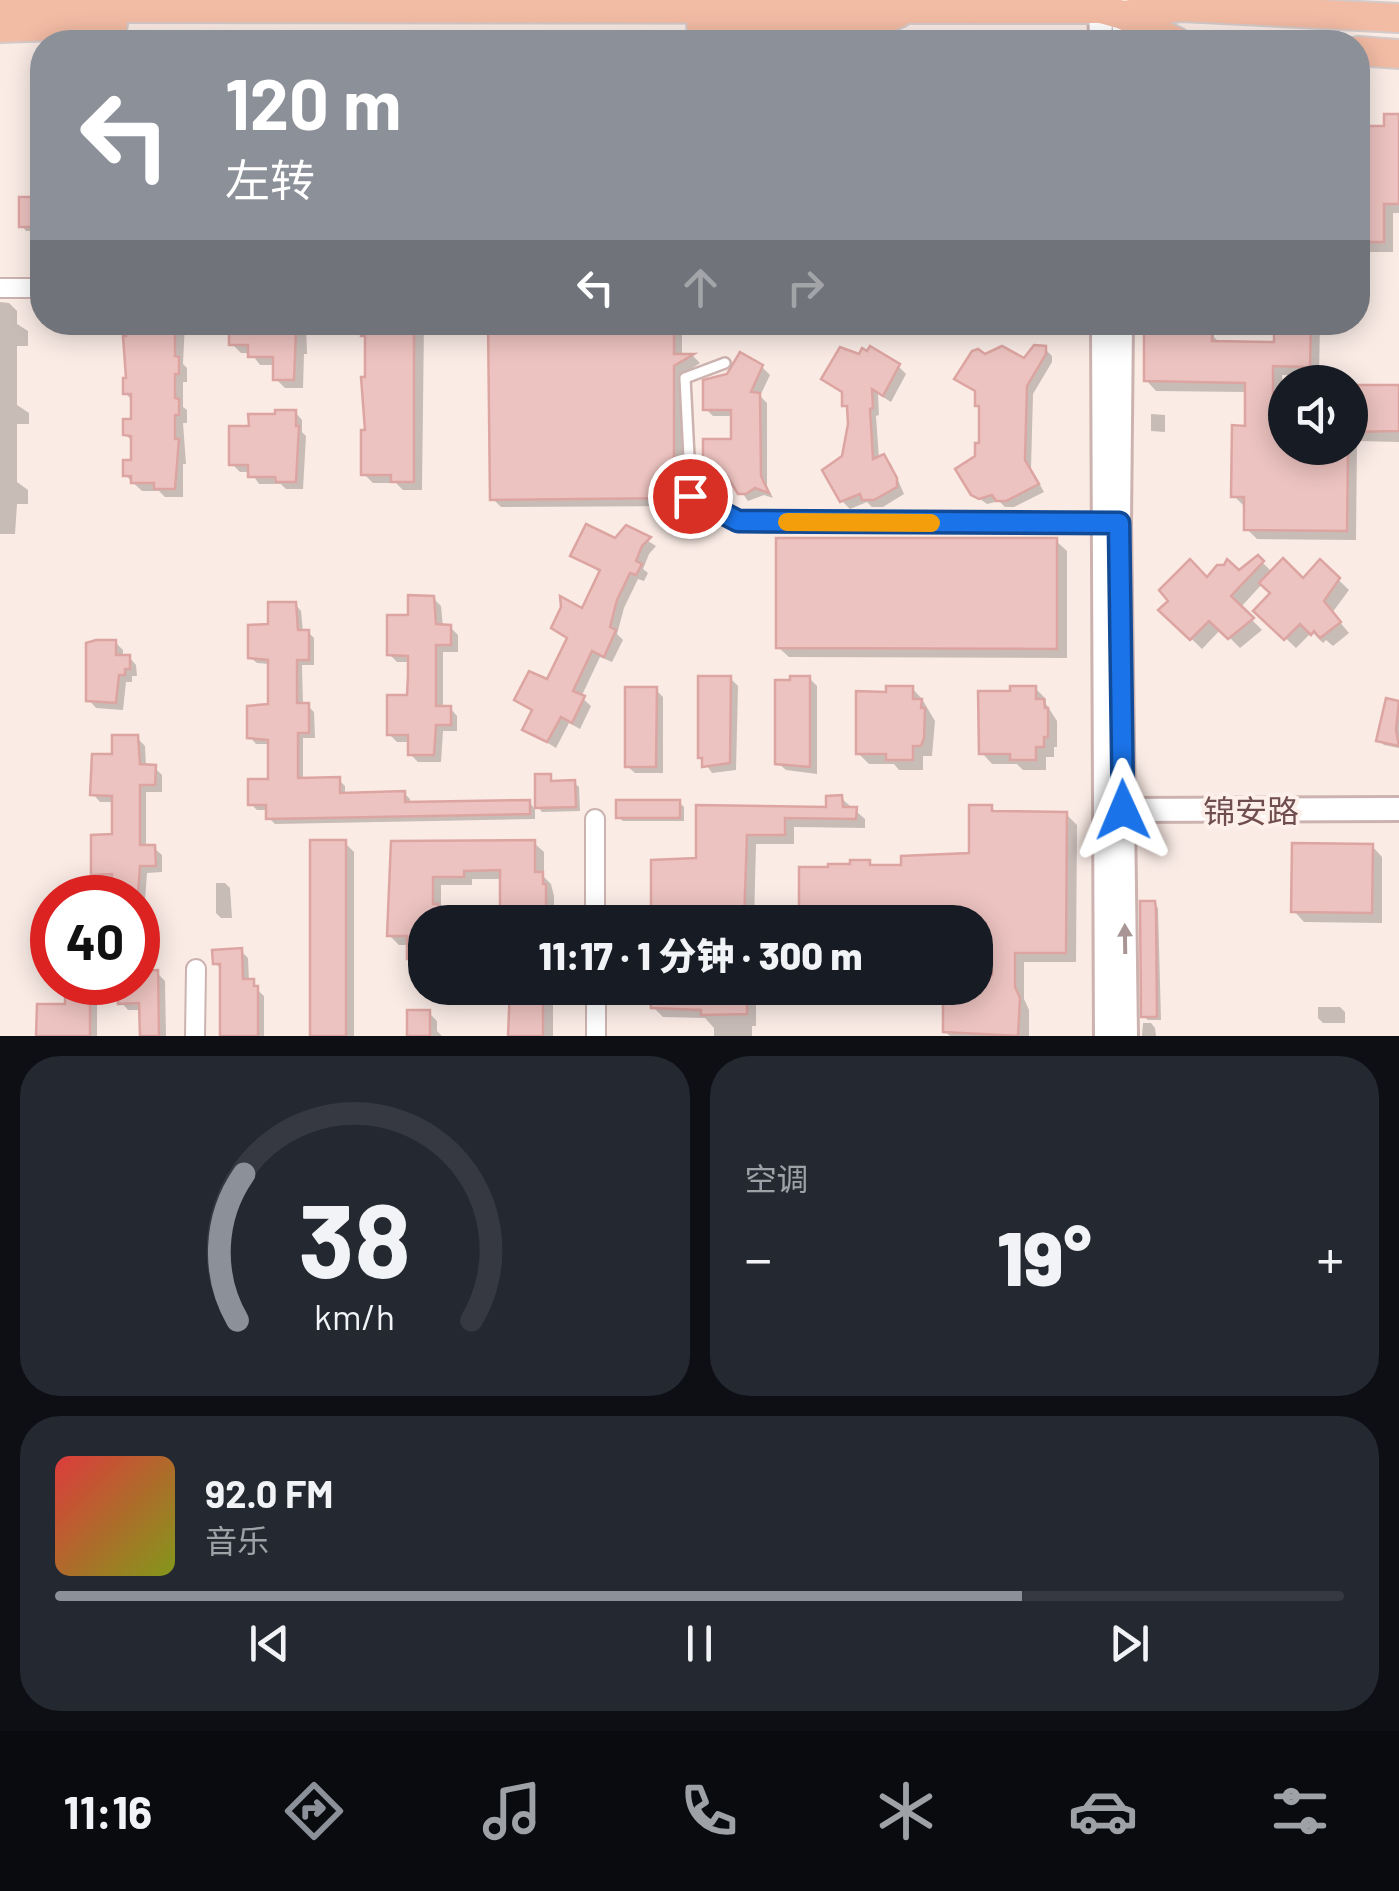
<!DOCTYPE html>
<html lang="zh">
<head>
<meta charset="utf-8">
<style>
	:root { --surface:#171b24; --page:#242831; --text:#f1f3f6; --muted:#9ea1a6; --line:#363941; --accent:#8c9099 }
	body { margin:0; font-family:Barlow,"Noto Sans SC",sans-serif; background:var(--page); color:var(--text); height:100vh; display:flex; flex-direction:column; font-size:38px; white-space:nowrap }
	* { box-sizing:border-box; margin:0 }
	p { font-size:32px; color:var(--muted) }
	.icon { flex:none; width:55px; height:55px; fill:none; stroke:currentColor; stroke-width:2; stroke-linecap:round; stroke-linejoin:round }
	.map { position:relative; height:1036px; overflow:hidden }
	.side { display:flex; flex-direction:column; gap:20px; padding:20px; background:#0d0f14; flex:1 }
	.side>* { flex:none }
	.guide { position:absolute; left:30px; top:30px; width:1340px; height:305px; border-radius:40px; box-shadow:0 5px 25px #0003; background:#8c9099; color:#fff; overflow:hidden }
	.tools { position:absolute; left:1268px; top:365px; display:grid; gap:20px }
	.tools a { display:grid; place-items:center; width:100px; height:100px; border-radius:50%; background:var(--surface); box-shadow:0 5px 25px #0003; font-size:50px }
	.speed { position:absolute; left:30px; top:875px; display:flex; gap:20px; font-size:50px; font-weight:700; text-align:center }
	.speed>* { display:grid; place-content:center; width:130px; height:130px; border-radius:50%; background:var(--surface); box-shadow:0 5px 25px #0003; line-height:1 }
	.speed .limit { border:15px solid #d22; background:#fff; color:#111 }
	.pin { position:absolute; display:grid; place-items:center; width:85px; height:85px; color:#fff; margin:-42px; border:5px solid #fff; border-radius:50%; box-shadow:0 2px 10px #0007 }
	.me { position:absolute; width:110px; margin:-55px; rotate:359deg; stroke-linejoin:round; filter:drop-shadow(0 0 8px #0008) }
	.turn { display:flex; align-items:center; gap:35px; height:210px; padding:0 30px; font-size:45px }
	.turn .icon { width:130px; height:130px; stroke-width:2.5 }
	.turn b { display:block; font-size:70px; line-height:85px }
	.lanes { display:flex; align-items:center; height:95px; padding:0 30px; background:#0003; justify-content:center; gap:50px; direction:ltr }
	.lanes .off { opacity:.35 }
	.big { font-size:75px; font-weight:800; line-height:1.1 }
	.side .card { flex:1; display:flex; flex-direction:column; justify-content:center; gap:15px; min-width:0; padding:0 35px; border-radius:40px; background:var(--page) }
	.side .dial { align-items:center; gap:0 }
	.dial svg { height:260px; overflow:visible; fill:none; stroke:var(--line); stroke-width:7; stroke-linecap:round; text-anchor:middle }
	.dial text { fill:var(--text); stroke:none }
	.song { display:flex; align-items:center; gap:30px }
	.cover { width:120px; height:120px; border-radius:15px; background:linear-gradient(135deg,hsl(0 70% 55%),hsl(70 70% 35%)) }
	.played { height:10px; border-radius:5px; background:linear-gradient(90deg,var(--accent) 75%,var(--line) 75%) }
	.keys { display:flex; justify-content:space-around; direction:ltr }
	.heat { display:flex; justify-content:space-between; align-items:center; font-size:55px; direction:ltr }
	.side .tiles { flex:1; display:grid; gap:20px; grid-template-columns:1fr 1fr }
	.card:last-child { grid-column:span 2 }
	.trip { position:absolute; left:408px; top:905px; width:585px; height:100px; border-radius:40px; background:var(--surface); box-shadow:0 5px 25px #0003; font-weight:800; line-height:100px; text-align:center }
	.tab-bar { display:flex; height:160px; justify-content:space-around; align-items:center; background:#090b0e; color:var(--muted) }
	.tab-bar .icon { width:70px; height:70px }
	.tab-bar .current { color:var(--accent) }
	.tab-bar b { font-size:45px; color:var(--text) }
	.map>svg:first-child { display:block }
	.shadow { fill:#0003 }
	.building { fill:#ecc3c0; stroke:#dda5a2; stroke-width:2.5 }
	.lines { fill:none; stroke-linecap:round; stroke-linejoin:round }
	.service-casing { stroke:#ccb3b0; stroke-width:14 }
	.minor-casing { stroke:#ccb3b0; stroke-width:22 }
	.tertiary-casing { stroke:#ccb3b0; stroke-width:28 }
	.primary-casing { stroke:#d4caca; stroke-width:32 }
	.service { stroke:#fff; stroke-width:9 }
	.minor { stroke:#fff; stroke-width:18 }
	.tertiary { stroke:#fff; stroke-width:22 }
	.primary { stroke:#f2bba4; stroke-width:28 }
	.oneway { fill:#a99594 }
	.route-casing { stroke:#114b97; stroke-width:25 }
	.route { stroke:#1a73e8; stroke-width:18 }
	.slow { stroke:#f59e0b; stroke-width:18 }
	.labels { text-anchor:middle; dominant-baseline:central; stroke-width:8; stroke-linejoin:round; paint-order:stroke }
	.street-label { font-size:32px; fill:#704e4d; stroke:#fdf0eb }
</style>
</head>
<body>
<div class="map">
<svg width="1399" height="1036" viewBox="0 0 1399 1036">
	<rect width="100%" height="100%" fill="#faebe5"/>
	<g class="shadow">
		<path d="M1399 116V213H1393V252H1358V129H1387Z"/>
		<path d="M22 199H42V231H26L22 226Z"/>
		<path d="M0 302 9 303 17 311V324L28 331V346H17V405L29 413V424H17V482L28 490V504H17L15 534H0Z"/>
		<path d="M129 322H185L183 364 187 368V382H183V407L187 410V423H183L186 464H183V497H165L159 491H142L125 475 133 463V442L125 434 133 421V401L125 393 129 380Z"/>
		<path d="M232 322H306L307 354H304L303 388H285L276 379V365H260L251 353H241L232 344Z"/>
		<path d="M365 322H424L422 490H403L396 483H373L364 474 368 380Z"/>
		<path d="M491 322H816L811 334 682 335V356H693L700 363 682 375V506L501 507 493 499Z"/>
		<path d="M1148 322H1214V337L1220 343 1276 344 1277 322H1320L1319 376 1282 375 1285 448H1350V388L1399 387V442L1357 441 1356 540 1257 539 1247 529 1244 506 1234 496 1248 428V392L1156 391 1146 380Z"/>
		<path d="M1045 349 1052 356V362L1033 394 1031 469 1044 492 1014 507H1005L999 501 987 504 973 494 982 446V409L978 405V393L957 378 985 357 1024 361Z"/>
		<path d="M898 366 906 374 891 402 878 394 879 415 876 416 879 459 883 457 891 464 904 494 883 507H872L867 502 850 509 842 501 851 424 845 394 825 378Z"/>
		<path d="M762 367 770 375 760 396 767 403V486L773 498 764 495 748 501 734 482H713L706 475 734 441V416H713L706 409Z"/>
		<path d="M295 412 302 420V432L306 436 303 489H286L281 484H259L251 472H240L232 464 251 429Z"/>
		<path d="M1151 414 1165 415V432L1151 431Z"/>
		<path d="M627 528 656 546 649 554 643 569 648 573 644 581 638 579 624 608 617 634 623 640 612 662 600 657 581 697 591 706 580 729 569 723 556 748 525 729 534 712 517 700 548 682 569 640 554 628 584 611 601 573 573 555 616 541Z"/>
		<path d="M1056 541 1067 551V658L789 657 778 647Z"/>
		<path d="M1258 558 1272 572 1303 582 1321 563 1349 590 1332 613 1349 633 1333 646 1326 640 1323 643 1312 632 1296 648 1257 611 1274 594 1263 583 1240 608 1262 630 1240 648 1221 629 1202 649 1162 610 1207 580 1239 574Z"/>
		<path d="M433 598 441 606 443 627H450L458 635V652H443V708H450L457 716V731H443L441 762H418L410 754V742H397L389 734 410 697V662H397L389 654 410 618Z"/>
		<path d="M295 604 301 611 303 632H308L314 638V665H302L303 706H308L314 712 315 738H303V780H339L345 786V795L404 793 410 799V805L529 802 535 809V819L275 824 269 818V810H257L251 804 270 782V744H256L250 737 270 706V664L257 663 250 657 270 626Z"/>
		<path d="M116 643 123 650V657H129L136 665 137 676H132V682H126L123 710 96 708 89 700Z"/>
		<path d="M730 678 738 686 736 770 712 773 701 757Z"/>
		<path d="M809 678 817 686V774L786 770 778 763Z"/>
		<path d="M912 688 922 699 935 721 932 756H923V770H899L894 764H869L858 753 889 694Z"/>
		<path d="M1035 688 1046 699V704L1057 721V747H1054V757H1046V770H1023L1017 764H992L982 753 1012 693Z"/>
		<path d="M656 690 663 697V773H635L627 766Z"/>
		<path d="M1388 701 1399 703V748L1384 745 1379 740Z"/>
		<path d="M137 738 145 746 146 767H154L162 775V792H146V848H154L162 855V872L147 873 145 900 119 898 114 893V881L101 882 94 874 115 837 114 802H100L93 794 114 757Z"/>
		<path d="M550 776 554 784 574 783 579 787 580 811 542 812 538 807Z"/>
		<path d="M841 798 865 819V828L794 827V844H756L754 922H663L653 912 698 860V808L829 809Z"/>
		<path d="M679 802 684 807V821H623L618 817Z"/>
		<path d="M991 807 998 814H1066L1077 825 1076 962H1024V999L1029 1010V1036H950L945 1031 966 1000 967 988 986 985 994 975V962H983L975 955V922H806L802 919 830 869 869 863 874 868H903L972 855Z"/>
		<path d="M345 843 354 852V1036H312Z"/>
		<path d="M393 843H534L544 852V877L551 884 554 896V922H503V879H472V885H441V911L447 916V922H425V967H419L409 958V945H399L389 935Z"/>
		<path d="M1372 846 1382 857V923L1304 922 1294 911Z"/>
		<path d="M216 883H225L230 888 232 918H221L216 913Z"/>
		<path d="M1154 904 1158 908 1161 1020H1148L1143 1016Z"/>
		<path d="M241 951 248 958 249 982 264 996V1036H223V971L215 963Z"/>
		<path d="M138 973H157L165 981 166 1036H142V1010H128L121 1002 138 982Z"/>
		<path d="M502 988H553V1036H511L512 1005 502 995Z"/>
		<path d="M654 988H750V994L756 1000V1026H752V1036H714V1028L705 1018 663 1017 653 1007Z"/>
		<path d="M89 991 97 999V1036H39L67 1007Z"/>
		<path d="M1318 1007H1340L1345 1012V1023H1323L1318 1018Z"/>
		<path d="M429 1013 437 1021V1031L442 1036H390H409Z"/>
		<path d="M1143 1023H1151L1155 1028 1156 1036H1142Z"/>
	</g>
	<g class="building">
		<path d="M1384 114H1399V204H1384V242H1358V126H1384Z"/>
		<rect x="19" y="197" width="23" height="30"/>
		<path d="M153 322H175V356L179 357V374H175V398L179 399V415H175V439H179L175 489H154V483H131V476H123V460H131V436L123 435V419H131V394H123V378H126L123 336H126V328H153Z"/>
		<path d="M229 322H280V330H296L294 380H273V357H248V345H229Z"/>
		<path d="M362 322H411L414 328V482H391V475H361V430H365L361 377H365V336H361Z"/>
		<path d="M488 322H674V354H694L674 366V498L490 500Z"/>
		<path d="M1274 322H1311L1310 367 1273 366V395H1285V448H1306V455H1348L1347 531 1244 530V497H1231L1232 425 1245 426V383L1144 381V332H1212V341L1274 342Z"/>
		<path d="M1034 345 1046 346V354L1027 386 1025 460 1039 484 1006 501H996L992 495 979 499 971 495 955 469 975 456V443H979V406H975V391L954 379 972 351 978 349 985 354 1002 346 1024 358Z"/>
		<path d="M870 346 900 364 883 396 872 389 873 408 870 409 873 459 884 454 897 478V487L874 500H862L860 494 840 502 822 470 842 456 848 424 847 406H842V392L821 379 840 347 859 354 862 348 867 351Z"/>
		<path d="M740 352 763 365 751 392 760 393 761 476 769 493 755 488 746 494H738L727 476H703V439H731V410H703V380L727 374Z"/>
		<path d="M1350 385H1399V431L1350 432Z"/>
		<path d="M275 410H296V426H299L296 482H276L275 477H248V465H229V426H249L248 414H275Z"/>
		<path d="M586 524 615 538 626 525 651 537 642 546 636 561 642 564 636 575 630 573 617 600 610 627 616 630 604 657 592 651 573 691 585 696 572 723 561 717 547 742 522 730 532 710 514 700 529 671 547 679 567 638 551 628 561 607 560 596 582 608 600 570 570 556Z"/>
		<path d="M776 538H1057V649L776 648Z"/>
		<path d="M1258 555 1264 561 1231 596 1254 618 1228 639 1209 621 1190 640 1158 610 1168 601 1159 590 1190 559 1207 577 1217 565H1224L1227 559 1239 570Z"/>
		<path d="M1283 558 1303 578 1320 559 1340 578 1324 601 1341 622 1320 638 1314 631 1311 635 1300 624 1284 640 1253 611 1270 593 1259 583Z"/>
		<path d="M408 595 434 596 436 624 451 625V645H436V706H451V725H436L434 755H408V735H387V695H407L408 675V656L387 655V615H408Z"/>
		<path d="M268 602H296L298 630H309V660H297V703H309V733H298V778L340 777V793L405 791V802L530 800V814L266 819V805H248V779H268V740L247 738V706L268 704V660L248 658V625L268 624Z"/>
		<path d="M96 640H116V655H130V669H125V675H119L116 703 86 701V643Z"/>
		<path d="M698 676H731L730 763 702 767V758H698Z"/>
		<path d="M790 676H810V767L775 764V680H790Z"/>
		<path d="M886 686H913V699H922L921 708H925L924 738 921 746H913V760H886V754H856V691L886 692Z"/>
		<path d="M1010 686H1036V699H1044L1045 708H1048V737H1044V747H1036V760H1010V754H979L978 691H1010Z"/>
		<path d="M625 687H657L656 767H625Z"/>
		<path d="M1386 698 1399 701 1396 730 1399 746 1376 741Z"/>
		<path d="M112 735H138L140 764 156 765 155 785H140V845H155L156 866H140L138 894H112V874L91 875V835L112 834V796L90 795 92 754H112Z"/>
		<path d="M535 774H551V781L575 780 576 807 535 808Z"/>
		<path d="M842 795 843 807H857L856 819 785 818V835H747L744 922H701V914L651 913V860L696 858V805L826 807V796Z"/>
		<rect x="616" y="800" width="64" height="18"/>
		<path d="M969 805H992V811L1067 812 1066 953H1015V987L1020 998 1018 1036 943 1032V997H964V988H975V983H985L992 975V953H975V922L799 920V867H828V864H850V860H870V865H901V856L969 853Z"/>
		<rect x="310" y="840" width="36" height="196"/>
		<path d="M535 840V872H543V884H546V922H500V870L464 871V877H433V904H438V922H425V959H407V936H387L391 841Z"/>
		<path d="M1292 843 1373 844 1372 913 1291 912Z"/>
		<path d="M1140 901H1155L1156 910 1157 1017H1141Z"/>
		<path d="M242 948 243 979H254V986H258V1036H220V964H213L212 950Z"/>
		<path d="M158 970 159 1036H140L139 1003 118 1004V982H138V971Z"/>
		<path d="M65 988 90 989V1036H36L37 1004H65Z"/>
		<path d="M510 988H543V1036H508Z"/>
		<path d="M653 988H747V1014L701 1015V1010L651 1008 650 992Z"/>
		<rect x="407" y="1010" width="23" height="26"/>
	</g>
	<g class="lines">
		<g class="service-casing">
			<path id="service" d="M725 363 685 378 691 496 738 521 1102 524"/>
		</g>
		<g class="minor-casing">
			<g id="minor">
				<path d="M0 288H42"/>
				<path d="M595 819V922"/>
				<path d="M596 988V1036"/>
				<path d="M195 1036 196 969"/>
			</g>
		</g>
		<g class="tertiary-casing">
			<g id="tertiary">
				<path d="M1100 0 1101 42"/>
				<path d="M1123 42 1126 0"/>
				<path d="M1103 322 1106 1036"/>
				<path d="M1121 322 1119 523 1126 1036"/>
				<path d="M1113 810 1399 809"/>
			</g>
		</g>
		<g class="primary-casing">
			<g id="primary">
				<path d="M0 2 98 8 1101 9 1123 15 1177 42"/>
				<path d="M1123 15 1182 7 1399 18"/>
				<path d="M701 25 854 32 899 13"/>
				<path d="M0 28 113 24"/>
				<path d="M1358 51 1399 54"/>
			</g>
		</g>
		<use href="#service" class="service"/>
		<use href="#minor" class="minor"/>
		<use href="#tertiary" class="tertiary"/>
		<use href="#primary" class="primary"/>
	</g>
	<defs><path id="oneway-solid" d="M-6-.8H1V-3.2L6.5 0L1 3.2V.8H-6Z" transform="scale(2.5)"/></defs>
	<use class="oneway" href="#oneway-solid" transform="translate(1125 939) rotate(-91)"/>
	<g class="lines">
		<g class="route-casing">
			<path id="route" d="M690 496 738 521 1119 523 1123 810"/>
		</g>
		<use href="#route" class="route"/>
		<path class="slow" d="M787 522 931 523"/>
	</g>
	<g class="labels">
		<g class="street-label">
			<text x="1251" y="810">锦安路</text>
		</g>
	</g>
</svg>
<div class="tools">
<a><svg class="icon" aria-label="sound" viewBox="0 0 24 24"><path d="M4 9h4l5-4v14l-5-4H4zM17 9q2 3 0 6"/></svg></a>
</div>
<div class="speed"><div class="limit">40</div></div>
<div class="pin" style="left:690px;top:496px;background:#d93025"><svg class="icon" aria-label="arrive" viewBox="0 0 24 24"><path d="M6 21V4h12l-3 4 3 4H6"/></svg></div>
<svg class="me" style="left:1123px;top:810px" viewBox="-20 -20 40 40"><path d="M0-17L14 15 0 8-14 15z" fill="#1a73e8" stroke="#fff" stroke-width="4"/></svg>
<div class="trip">11:17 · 1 分钟 · 300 m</div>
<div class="guide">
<div class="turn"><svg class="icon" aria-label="left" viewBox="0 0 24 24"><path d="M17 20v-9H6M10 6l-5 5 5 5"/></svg><div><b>120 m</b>左转</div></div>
<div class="lanes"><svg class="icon" aria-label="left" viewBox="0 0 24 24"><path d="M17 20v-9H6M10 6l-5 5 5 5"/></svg><svg class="icon off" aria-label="ahead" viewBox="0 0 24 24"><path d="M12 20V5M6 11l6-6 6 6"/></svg><svg class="icon off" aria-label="right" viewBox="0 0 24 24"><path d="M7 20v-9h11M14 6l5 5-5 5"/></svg></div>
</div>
</div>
<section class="side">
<div class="tiles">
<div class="card dial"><svg viewBox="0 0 100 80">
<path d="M14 69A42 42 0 1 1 86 69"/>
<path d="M14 69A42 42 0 0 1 16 24" stroke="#8c9099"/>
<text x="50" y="56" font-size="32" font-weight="700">38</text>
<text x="50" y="72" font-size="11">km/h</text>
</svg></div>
<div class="card"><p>空调</p>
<div class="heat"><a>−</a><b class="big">19°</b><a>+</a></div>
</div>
<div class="card">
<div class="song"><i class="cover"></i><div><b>92.0 FM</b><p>音乐</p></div></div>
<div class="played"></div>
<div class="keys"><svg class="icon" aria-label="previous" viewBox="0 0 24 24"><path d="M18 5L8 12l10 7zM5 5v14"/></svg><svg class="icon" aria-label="pause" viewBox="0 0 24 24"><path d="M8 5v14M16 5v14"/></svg><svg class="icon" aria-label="next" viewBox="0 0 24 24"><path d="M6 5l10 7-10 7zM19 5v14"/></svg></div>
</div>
</div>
</section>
<nav class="tab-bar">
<b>11:16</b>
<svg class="icon current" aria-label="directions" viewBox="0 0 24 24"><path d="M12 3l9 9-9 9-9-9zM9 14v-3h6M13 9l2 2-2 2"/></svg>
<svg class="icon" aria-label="music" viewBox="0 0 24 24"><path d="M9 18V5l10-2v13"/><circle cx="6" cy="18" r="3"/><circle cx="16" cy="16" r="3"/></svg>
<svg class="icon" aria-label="phone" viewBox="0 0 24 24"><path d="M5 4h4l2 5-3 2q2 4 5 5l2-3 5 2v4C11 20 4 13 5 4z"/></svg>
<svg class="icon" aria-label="climate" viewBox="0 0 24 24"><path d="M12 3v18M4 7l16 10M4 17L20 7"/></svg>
<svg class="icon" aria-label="car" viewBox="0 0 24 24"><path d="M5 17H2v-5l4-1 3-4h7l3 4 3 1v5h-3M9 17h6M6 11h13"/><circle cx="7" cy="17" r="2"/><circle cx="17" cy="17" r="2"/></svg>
<svg class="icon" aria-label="filters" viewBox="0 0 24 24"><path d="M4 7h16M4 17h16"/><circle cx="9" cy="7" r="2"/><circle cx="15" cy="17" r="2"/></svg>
</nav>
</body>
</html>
